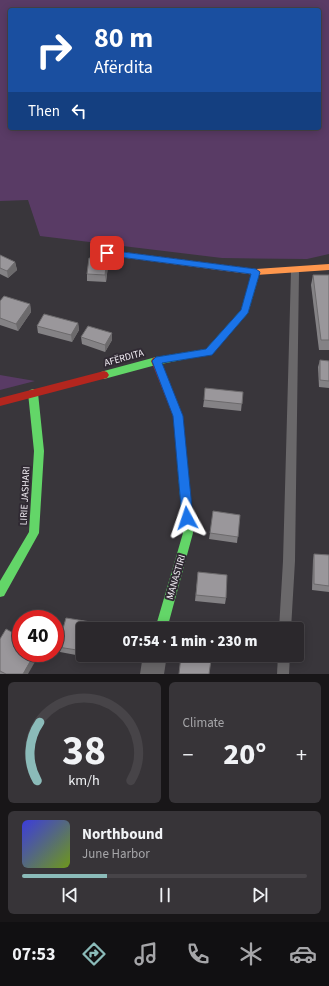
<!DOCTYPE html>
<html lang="en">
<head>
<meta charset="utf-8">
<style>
	:root { --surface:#2b282c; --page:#373438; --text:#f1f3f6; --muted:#a6a6a9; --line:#474448; --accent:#8bbbb9 }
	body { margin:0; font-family:"Source Sans 3",sans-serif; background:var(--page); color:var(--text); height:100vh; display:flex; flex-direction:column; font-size:15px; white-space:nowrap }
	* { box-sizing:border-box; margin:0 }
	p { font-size:13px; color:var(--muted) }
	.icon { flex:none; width:22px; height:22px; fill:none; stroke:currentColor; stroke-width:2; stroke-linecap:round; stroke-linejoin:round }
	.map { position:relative; height:674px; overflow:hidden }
	.drawer { display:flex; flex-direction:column; gap:8px; padding:8px; background:#181618; flex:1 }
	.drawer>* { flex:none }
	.banner { position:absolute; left:8px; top:8px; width:313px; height:122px; border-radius:4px; box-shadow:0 2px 10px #0003,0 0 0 1px var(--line); background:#1a4fa0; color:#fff; overflow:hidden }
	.speed { position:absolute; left:12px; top:610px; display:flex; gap:8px; font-size:20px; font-weight:700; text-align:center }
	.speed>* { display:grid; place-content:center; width:52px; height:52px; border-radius:50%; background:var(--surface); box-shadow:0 2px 10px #0003,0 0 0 1px var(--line); line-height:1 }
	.speed .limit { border:6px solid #d22; background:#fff; color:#111 }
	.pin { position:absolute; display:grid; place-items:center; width:34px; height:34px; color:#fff; margin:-17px; border-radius:8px; box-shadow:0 2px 6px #0006 }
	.me { position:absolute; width:44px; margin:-22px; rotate:355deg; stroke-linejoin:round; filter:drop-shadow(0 0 3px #0008) }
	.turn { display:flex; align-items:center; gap:14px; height:84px; padding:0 20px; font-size:18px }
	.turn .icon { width:52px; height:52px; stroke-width:2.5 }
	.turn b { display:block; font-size:28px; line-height:34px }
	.then { display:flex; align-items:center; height:38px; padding:0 20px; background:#0003; gap:8px; font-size:15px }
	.big { font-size:30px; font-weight:800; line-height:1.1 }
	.drawer .tile { flex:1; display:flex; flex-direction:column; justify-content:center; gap:6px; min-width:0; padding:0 14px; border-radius:6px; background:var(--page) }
	.drawer .dial { align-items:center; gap:0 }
	.dial svg { height:104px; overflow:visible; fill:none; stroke:var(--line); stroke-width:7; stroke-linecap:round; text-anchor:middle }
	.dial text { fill:var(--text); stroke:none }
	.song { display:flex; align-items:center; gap:12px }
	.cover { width:48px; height:48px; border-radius:6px; background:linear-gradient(135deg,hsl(240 70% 55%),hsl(80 70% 35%)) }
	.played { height:4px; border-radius:2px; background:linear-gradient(90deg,var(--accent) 30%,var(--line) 30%) }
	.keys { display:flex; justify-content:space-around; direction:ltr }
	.heat { display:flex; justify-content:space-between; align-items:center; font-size:22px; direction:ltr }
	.drawer .tiles { flex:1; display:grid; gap:8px; grid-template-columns:1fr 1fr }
	.tile:last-child { grid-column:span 2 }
	.trip { position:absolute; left:76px; top:622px; width:228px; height:40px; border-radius:4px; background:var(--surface); box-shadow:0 2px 10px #0003,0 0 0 1px var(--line); font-weight:800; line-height:40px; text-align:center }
	.tab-bar { display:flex; height:64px; justify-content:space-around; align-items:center; background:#111012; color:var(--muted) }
	.tab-bar .icon { width:28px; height:28px }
	.tab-bar .active { color:var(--accent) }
	.tab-bar b { font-size:18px; color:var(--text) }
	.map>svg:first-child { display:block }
	.green { fill:#593b65; fill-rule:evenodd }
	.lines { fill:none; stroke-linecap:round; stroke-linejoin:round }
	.lane { fill:#6a686a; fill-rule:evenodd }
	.street { fill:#6a686a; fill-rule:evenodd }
	.fast { fill:#63d668; fill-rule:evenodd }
	.slow { fill:#ff974d; fill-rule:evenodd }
	.jam { fill:#b3261e; fill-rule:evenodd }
	.wall { fill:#848285 }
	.shaded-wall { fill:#6c6a6c }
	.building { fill:#9a979b; stroke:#6c6a6c }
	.route { fill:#1a73e8; stroke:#114b97 }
	.labels { text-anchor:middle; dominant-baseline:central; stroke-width:4; stroke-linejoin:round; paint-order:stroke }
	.street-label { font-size:10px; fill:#f2edf4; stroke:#302a33 }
</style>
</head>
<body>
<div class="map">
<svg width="329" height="674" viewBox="0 0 329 674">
	<rect width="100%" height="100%" fill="#39363b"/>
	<g class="green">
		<path d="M0 0H329V254L307 259 222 258 40 236 28 200 0 201ZM10 10H319V128H10Z"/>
		<path d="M0 375 35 381 0 390Z"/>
	</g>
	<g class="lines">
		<g class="lane">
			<path d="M295 268 299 271 295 561 291 629H279L283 561 291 271Z"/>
			<path d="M278 655H290L289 674H277Z"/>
		</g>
		<path class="street" d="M143 655H167L164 674H140Z"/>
		<g class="fast">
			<path d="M256 269 260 272 248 313 212 354 156 365 104 379 101 378 99 375 101 372 104 371 156 357 206 349 241 310 252 272Z"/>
			<path d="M33 389 36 390 38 393 44 451 39 533 4 596 0 597V581L29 532 34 451 28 393 30 390Z"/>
			<path d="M182 456 186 457 187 460 193 533 167 629H155L183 533 177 460 178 457Z"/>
		</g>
		<path class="slow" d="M107 250 256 269 329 264V270L256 275 104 255 103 253 104 251Z"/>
		<g class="jam">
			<path d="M156 357 159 358 161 361 183 416 187 460 186 463 182 464 178 463 177 460 173 416 151 361 153 358Z"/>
			<path d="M104 371 107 372 109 375 107 378 0 406V398Z"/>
		</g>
	</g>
	<g class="wall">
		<path d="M0 255 15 262 17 270 8 278 0 274Z"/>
		<path d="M108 266 106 282 87 281V274Z"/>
		<path d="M313 275H329V350H319L311 285Z"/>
		<path d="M0 301 30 304 31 312 18 331 0 325Z"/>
		<path d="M78 323 79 330 72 342 38 333 37 326Z"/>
		<path d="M81 337 112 340 105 352 82 344Z"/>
		<path d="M320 360 329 361V388L319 387 318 367Z"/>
		<path d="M243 392 241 411 203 407 204 400Z"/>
		<path d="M240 515 237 543 209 539 210 533Z"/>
		<path d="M314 554 329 555V592L312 590 313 560Z"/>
		<path d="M198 572 226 598 225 604 195 601Z"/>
		<path d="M66 618 97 623 98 629H83V655H92V658L60 652 58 647Z"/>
		<path d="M0 639 28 674H0Z"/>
	</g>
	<g class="shaded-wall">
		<path d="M107 258 108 266 106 282 105 275Z"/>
		<path d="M15 262 17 270 8 278 7 271Z"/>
		<path d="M30 304 31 312 18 331 16 324Z"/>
		<path d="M78 323 79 330 72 342 71 335Z"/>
		<path d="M112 333V340L105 352V345Z"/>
		<path d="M35 653H40L28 674H23Z"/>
	</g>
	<g class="building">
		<path d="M0 255 15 262 7 271 0 268Z"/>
		<path d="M89 258H107L105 275 87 274Z"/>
		<path d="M313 275H329V340H321Z"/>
		<path d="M4 296 30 304 16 324 0 318V301Z"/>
		<path d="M44 314 78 323 71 335 37 326Z"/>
		<path d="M88 326 112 333 105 345 81 337Z"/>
		<path d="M320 360 329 361V381L320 380Z"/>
		<path d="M205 388 243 392 242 404 204 400Z"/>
		<path d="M213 511 240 515 238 537 210 533Z"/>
		<path d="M314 554 329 555V586L314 584Z"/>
		<path d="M198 572 227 575 226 598 196 595Z"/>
		<path d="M66 618 97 623 96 629H83V651L58 647Z"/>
		<path d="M6 629 21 637V653H35L23 674H6L0 671V639Z"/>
		<path d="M181 656 211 660 209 674H179Z"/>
	</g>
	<path class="route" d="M107 250 256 269 260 272 248 313 212 355 162 363 183 416 193 518 191 522 187 523 183 522 182 518 173 416 152 361 156 357 206 349 241 310 251 274 104 255 102 253 104 251Z"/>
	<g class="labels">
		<g class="street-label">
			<text transform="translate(124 358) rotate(-15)">AFËRDITA</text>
			<text transform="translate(25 496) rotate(-87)">LIRIE JASHARI</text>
			<text transform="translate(176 577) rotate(-74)">MANASTIRI</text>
		</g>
	</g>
</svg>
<div class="speed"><div class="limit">40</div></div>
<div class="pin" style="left:107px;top:253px;background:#d93025"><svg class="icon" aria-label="arrive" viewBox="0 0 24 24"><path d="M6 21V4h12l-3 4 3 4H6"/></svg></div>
<svg class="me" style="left:187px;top:518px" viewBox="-20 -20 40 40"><path d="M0-17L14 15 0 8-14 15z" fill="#1a73e8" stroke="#fff" stroke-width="4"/></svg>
<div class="trip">07:54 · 1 min · 230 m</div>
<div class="banner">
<div class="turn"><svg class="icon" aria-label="right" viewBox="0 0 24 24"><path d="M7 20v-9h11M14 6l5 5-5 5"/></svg><div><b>80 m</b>Afërdita</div></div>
<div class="then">Then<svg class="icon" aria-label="left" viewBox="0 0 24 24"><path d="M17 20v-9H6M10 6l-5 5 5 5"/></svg></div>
</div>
</div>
<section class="drawer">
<div class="tiles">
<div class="tile dial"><svg viewBox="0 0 100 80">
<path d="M14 69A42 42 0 1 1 86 69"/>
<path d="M14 69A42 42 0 0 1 16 24" stroke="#8bbbb9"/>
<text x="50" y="56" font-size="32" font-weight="700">38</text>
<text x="50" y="72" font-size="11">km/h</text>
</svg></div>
<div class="tile"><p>Climate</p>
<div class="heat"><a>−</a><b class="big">20°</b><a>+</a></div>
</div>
<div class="tile">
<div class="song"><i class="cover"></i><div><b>Northbound</b><p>June Harbor</p></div></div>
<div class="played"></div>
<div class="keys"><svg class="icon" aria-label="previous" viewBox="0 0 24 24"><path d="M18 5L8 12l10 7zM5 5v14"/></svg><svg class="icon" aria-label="pause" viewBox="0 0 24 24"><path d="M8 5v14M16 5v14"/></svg><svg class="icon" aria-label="next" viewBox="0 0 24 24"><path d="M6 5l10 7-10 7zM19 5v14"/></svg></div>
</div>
</div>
</section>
<nav class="tab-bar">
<b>07:53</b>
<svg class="icon active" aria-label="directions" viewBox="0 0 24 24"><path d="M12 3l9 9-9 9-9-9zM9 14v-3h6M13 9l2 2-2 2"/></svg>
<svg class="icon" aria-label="music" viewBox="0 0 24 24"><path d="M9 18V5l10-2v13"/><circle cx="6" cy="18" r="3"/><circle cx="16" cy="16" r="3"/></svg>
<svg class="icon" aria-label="phone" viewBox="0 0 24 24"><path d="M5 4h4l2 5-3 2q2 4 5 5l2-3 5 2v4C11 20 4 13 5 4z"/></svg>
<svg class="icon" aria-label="climate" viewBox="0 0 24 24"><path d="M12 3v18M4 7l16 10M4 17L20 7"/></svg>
<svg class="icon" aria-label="car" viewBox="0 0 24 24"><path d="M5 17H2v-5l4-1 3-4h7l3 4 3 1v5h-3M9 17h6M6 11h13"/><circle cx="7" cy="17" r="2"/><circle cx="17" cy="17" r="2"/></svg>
</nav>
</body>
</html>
